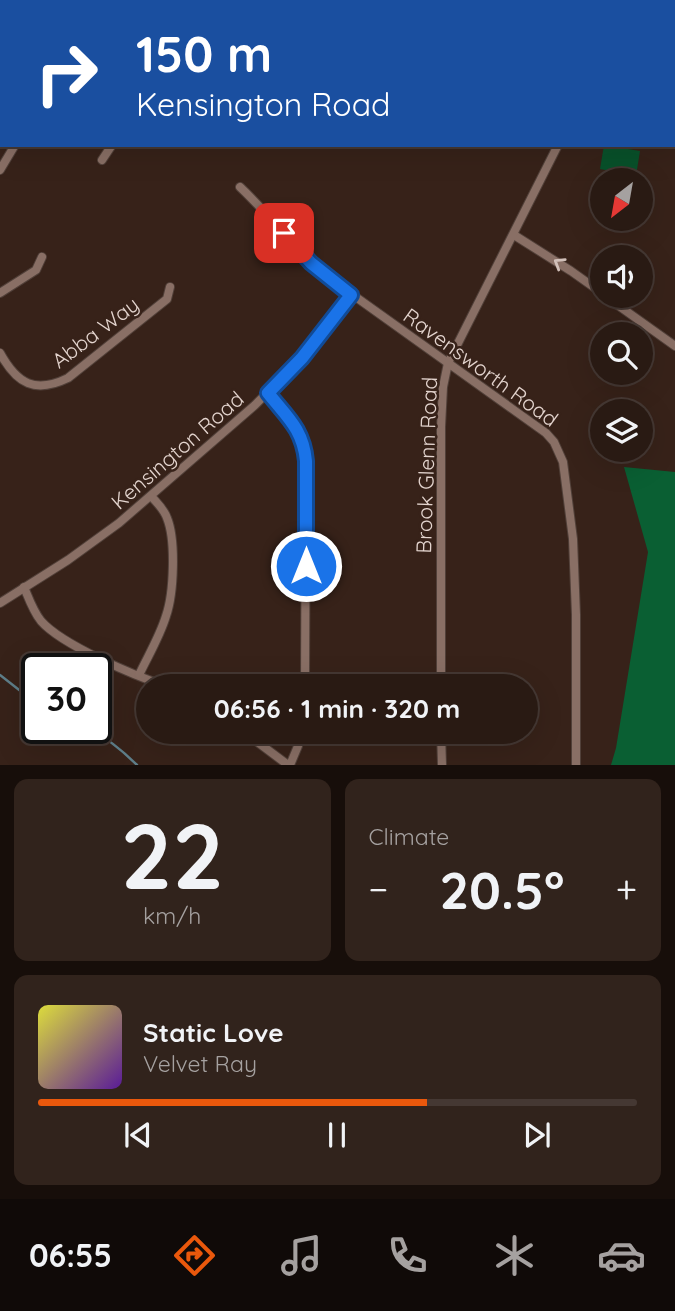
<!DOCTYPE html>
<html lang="en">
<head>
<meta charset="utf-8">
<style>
	:root { --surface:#291a13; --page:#31231c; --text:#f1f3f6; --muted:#a5a1a0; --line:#453833; --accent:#ea580c }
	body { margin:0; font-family:Quicksand,sans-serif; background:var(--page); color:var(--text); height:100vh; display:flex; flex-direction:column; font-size:26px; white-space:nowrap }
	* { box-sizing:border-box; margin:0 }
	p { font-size:23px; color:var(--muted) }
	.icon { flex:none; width:38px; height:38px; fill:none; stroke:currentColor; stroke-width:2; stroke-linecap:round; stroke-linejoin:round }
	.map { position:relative; height:765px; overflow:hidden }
	.side { display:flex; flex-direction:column; gap:14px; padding:14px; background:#170e0a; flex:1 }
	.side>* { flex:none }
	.top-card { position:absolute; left:0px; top:0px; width:676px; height:147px; box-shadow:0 7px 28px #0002,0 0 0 2px var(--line); background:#1a4fa0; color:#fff; overflow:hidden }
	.needle { width:46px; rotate:211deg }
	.tools { position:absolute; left:590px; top:168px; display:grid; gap:14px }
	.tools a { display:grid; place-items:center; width:63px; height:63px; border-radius:50%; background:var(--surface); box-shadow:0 7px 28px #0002,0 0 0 2px var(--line); font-size:35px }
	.speed { position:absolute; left:21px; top:653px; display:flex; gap:14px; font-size:35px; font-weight:700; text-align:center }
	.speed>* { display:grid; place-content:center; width:91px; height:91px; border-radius:50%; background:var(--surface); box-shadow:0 7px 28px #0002,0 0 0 2px var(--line); line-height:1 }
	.speed .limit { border:4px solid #111; border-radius:10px; background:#fff; color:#111 }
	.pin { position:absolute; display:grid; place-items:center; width:60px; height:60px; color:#fff; margin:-30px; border-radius:14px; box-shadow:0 4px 10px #0006 }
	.me { position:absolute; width:77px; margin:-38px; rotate:0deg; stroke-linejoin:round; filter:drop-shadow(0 0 5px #0008) }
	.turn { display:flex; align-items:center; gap:24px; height:147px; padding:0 21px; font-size:32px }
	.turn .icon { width:91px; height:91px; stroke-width:2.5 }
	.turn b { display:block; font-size:49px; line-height:60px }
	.big { font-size:52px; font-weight:700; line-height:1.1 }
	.side .card { flex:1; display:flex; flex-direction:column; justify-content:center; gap:10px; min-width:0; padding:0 24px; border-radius:14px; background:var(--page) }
	.side .dial { align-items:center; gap:0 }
	.dial b { font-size:91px; line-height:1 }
	.song { display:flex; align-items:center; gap:21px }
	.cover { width:84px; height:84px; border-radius:10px; background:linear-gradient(135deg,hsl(60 70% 55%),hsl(270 70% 35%)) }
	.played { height:7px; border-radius:4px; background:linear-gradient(90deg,var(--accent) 65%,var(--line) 65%) }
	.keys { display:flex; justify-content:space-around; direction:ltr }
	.heat { display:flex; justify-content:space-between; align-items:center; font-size:38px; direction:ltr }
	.side .tiles { flex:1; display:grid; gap:14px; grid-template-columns:1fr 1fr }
	.card:last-child { grid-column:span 2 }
	.trip { position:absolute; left:136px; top:674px; width:402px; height:70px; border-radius:35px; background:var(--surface); box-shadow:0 7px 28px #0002,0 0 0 2px var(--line); font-weight:700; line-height:70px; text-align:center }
	.dock { display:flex; height:112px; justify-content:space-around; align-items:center; background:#100a08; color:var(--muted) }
	.dock .icon { width:49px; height:49px }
	.dock .active { color:var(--accent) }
	.dock b { font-size:32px; color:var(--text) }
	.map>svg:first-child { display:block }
	.green { fill:#09522b }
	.forest { fill:#0a5f33 }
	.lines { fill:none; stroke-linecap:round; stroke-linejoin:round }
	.stream { stroke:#5e7e89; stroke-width:2.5 }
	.minor-casing { stroke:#514039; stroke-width:10 }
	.tertiary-casing { stroke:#514039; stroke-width:12 }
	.minor { stroke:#896f65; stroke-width:8 }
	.tertiary { stroke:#896f65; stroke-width:10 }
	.oneway { stroke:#d2c1ba }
	.route-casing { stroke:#114b97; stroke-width:18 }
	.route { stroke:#1a73e8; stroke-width:12 }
	.labels { text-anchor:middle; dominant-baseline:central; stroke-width:5; stroke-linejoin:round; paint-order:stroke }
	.street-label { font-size:21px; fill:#e4d5cf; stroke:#372219 }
</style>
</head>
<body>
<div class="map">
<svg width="675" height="765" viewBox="0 0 675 765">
	<rect width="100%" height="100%" fill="#372219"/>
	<path class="green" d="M604 145 640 151 636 176 600 169Z"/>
	<path class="forest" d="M624 467 675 472V765H611L616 748 648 552Z"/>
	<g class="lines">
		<g class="stream">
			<path d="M0 675 23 693 37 701"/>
			<path d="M88 728C107 738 122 750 137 765"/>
		</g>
		<g class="minor-casing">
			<g id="minor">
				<path d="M102 2 103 0"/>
				<path d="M194 2 195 0"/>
				<path d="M485 2 486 0"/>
				<path d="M0 87 2 89"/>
				<path d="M102 160 112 145"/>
				<path d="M0 170 15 145"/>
				<path d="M240 187C270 215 294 248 325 275L546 433 554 442 563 462 573 539 576 615V765"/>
				<path d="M514 235 571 271 602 293"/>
				<path d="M0 293 36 270 42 257"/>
				<path d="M605 296 675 346"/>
				<path d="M0 353C17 384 35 394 68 378L167 299 170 287"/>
				<path d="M268 393C287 417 303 429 306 461L305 686"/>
				<path d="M24 587C29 599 33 611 41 621 62 645 135 676 166 686"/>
				<path d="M0 603 68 560 119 523 255 405 302 358 351 294"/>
				<path d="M139 675C148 656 160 636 166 616 174 593 176 540 167 518 164 509 157 503 151 496"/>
				<path d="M441 686V427L443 387 448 363 558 145"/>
				<path d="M244 732 288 765"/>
				<path d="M441 732 442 765"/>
				<path d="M290 765 298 746 301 732"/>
			</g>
		</g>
		<g class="tertiary-casing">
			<g id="tertiary">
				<path d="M213 0 215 2"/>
				<path d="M674 125H675"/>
			</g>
		</g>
		<use href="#minor" class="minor"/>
		<use href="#tertiary" class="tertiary"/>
	</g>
	<defs><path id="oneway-chevron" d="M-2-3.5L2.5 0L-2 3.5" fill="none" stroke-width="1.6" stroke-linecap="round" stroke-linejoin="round" transform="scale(1.75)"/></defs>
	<use class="oneway" href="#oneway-chevron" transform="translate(559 263) rotate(-148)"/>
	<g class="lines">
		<g class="route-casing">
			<path id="route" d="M284 233 311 263 351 295 302 358 268 393C287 417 303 429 306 461V566"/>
		</g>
		<use href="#route" class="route"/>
	</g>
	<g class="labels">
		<g class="street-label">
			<text transform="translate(95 332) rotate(-37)">Abba Way</text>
			<text transform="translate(481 367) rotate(36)">Ravensworth Road</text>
			<text transform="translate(177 450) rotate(-41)">Kensington Road</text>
			<text transform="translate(426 465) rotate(-88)">Brook Glenn Road</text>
		</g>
	</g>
</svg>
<div class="tools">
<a><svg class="needle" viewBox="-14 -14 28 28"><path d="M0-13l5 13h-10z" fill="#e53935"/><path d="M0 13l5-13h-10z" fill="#a5a1a0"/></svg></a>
<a><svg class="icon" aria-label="sound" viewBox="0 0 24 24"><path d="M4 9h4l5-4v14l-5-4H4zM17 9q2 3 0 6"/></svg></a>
<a><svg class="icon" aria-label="search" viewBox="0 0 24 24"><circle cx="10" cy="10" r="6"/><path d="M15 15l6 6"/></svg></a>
<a><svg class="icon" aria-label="layers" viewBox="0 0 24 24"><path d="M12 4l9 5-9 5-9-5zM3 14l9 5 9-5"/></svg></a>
</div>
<div class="speed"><div class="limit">30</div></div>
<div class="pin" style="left:284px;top:233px;background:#d93025"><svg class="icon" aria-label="arrive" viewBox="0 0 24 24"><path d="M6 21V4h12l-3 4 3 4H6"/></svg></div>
<svg class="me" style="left:306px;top:566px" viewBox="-20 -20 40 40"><circle r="17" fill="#1a73e8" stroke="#fff" stroke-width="3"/><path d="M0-11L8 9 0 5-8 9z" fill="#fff"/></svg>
<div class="trip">06:56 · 1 min · 320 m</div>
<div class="top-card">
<div class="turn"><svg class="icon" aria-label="right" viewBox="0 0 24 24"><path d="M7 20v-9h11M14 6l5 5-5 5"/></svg><div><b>150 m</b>Kensington Road</div></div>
</div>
</div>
<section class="side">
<div class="tiles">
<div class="card dial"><b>22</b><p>km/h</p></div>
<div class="card"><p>Climate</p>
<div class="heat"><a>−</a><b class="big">20.5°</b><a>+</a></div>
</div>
<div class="card">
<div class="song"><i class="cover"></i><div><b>Static Love</b><p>Velvet Ray</p></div></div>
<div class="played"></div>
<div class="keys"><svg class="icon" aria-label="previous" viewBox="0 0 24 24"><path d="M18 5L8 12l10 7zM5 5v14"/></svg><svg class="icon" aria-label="pause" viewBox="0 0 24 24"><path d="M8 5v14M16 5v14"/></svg><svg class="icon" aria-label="next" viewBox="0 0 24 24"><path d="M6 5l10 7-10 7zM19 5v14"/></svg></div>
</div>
</div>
</section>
<nav class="dock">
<b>06:55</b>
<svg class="icon active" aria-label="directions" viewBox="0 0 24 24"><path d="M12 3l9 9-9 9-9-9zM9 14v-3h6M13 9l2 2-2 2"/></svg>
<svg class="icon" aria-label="music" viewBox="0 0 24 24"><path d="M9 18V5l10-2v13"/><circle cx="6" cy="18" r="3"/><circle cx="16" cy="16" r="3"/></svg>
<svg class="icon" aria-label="phone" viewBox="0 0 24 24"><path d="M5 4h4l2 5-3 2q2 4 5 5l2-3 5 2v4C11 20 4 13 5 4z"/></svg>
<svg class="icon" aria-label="climate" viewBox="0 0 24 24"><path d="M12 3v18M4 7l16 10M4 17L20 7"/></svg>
<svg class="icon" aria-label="car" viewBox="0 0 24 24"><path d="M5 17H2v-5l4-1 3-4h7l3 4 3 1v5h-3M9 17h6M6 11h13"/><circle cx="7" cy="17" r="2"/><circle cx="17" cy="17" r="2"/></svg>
</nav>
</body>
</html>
